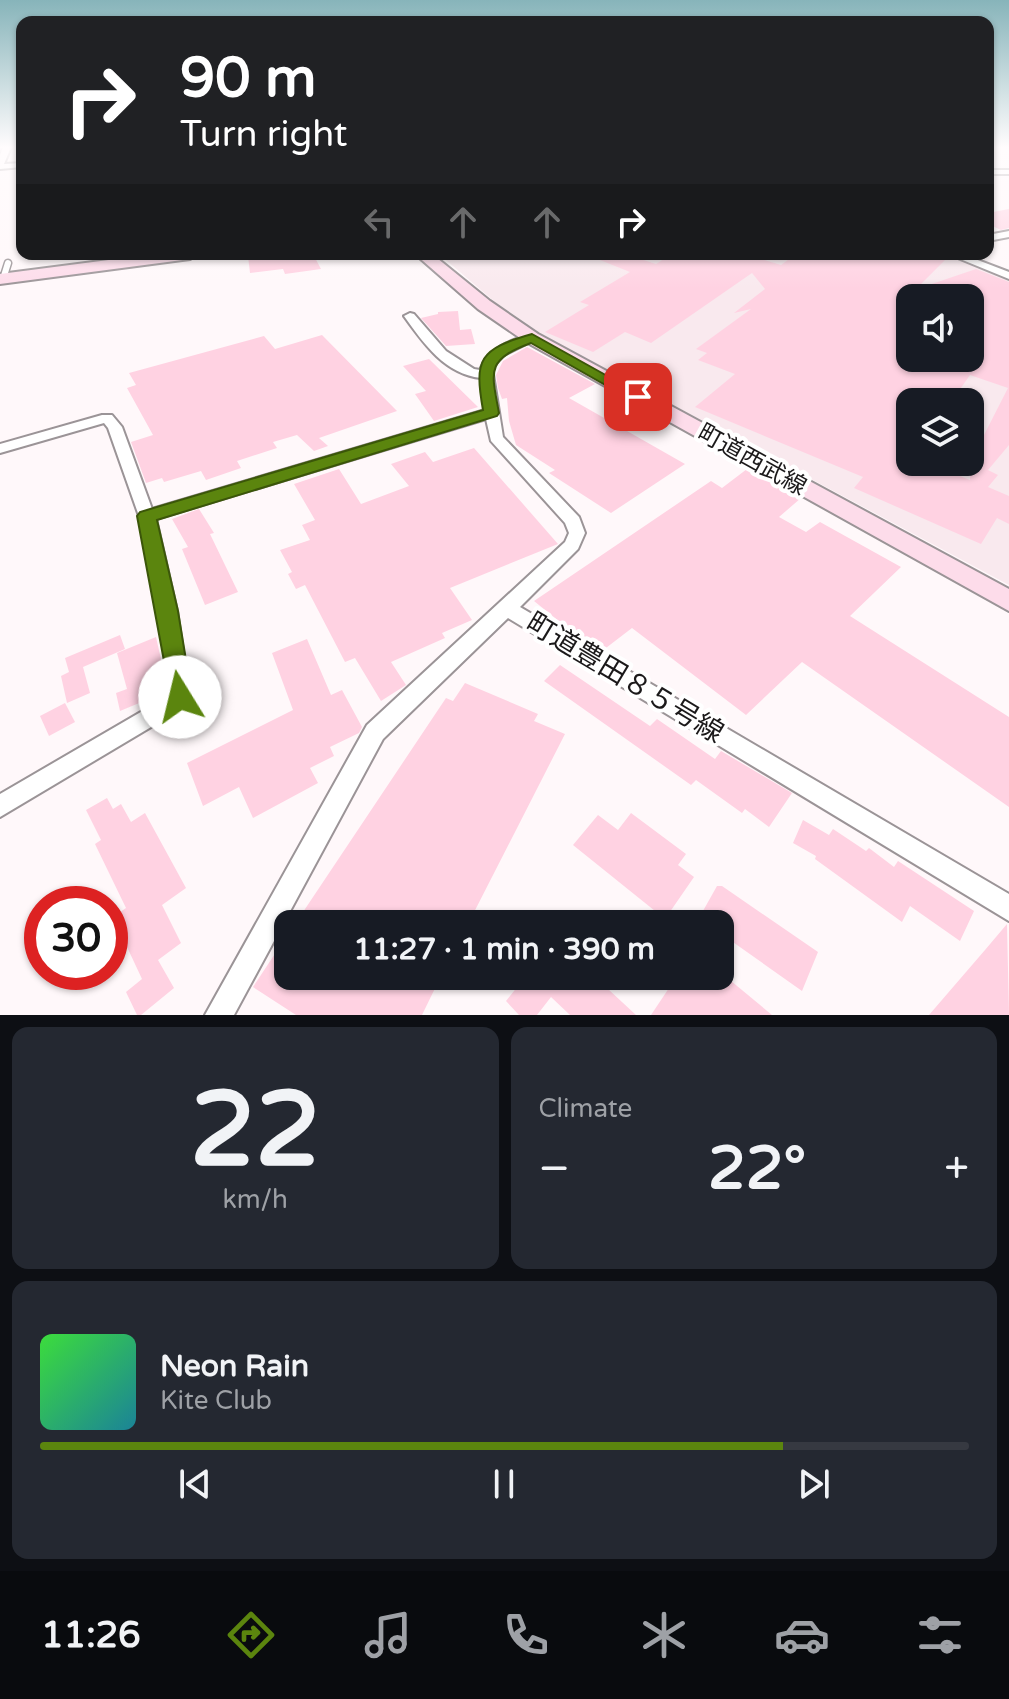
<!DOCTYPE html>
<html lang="en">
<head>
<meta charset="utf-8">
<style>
	:root { --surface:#171b24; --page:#242831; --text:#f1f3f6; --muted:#9ea1a6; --line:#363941; --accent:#5b850e }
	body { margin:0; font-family:"Varela Round","Noto Sans JP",sans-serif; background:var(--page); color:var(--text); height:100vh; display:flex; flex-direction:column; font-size:30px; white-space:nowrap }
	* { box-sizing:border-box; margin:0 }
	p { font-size:26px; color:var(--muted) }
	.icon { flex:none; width:44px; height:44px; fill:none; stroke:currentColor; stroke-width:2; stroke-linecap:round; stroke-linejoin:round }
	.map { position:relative; height:1015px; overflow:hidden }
	.sheet { display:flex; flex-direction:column; gap:12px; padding:12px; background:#0d0f14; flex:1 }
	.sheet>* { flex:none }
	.guide { position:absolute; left:16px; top:16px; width:978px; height:244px; border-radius:16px; box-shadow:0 2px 6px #0004; background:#202124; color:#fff; overflow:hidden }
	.tools { position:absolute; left:896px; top:284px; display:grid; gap:16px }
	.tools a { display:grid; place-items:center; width:88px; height:88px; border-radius:16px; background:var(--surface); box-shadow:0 2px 6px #0004; font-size:40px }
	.speed { position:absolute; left:24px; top:886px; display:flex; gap:16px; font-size:40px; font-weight:700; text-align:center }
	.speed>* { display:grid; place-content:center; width:104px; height:104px; border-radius:50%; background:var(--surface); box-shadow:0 2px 6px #0004; line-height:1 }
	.speed .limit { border:12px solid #d22; background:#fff; color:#111 }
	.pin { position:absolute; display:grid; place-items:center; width:68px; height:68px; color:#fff; margin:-34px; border-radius:16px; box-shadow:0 4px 12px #0006 }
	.me { position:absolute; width:88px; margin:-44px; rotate:351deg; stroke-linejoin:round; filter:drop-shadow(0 0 6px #0008) }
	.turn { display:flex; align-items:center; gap:28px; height:168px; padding:0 32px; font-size:36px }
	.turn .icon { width:104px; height:104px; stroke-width:2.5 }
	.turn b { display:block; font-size:56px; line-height:68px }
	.lanes { display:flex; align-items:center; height:76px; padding:0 32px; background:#0003; justify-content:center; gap:40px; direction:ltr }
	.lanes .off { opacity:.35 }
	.big { font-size:60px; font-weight:700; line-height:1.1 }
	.sheet .widget { flex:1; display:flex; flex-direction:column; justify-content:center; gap:12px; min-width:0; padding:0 28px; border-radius:16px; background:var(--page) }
	.sheet .dial { align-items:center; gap:0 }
	.dial b { font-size:104px; line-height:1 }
	.song { display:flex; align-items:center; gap:24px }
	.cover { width:96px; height:96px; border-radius:12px; background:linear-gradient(135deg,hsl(120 70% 55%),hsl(190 70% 35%)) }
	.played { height:8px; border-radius:4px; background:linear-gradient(90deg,var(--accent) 80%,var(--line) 80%) }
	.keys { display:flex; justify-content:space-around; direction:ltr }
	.heat { display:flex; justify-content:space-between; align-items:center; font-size:44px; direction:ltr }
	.sheet .tiles { flex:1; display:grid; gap:12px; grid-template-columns:1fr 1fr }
	.widget:last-child { grid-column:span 2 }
	.trip { position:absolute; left:274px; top:910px; width:460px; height:80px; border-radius:16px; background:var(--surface); box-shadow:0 2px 6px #0004; font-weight:700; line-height:80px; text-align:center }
	.tabs { display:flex; height:128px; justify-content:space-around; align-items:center; background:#090b0e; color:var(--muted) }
	.tabs .icon { width:56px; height:56px }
	.tabs .selected { color:var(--accent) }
	.tabs b { font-size:36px; color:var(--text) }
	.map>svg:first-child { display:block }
	.built { fill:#f9e9ee; fill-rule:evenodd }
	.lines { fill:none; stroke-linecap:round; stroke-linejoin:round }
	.stream { stroke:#96b374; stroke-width:3 }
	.building { fill:#ffd2e2; fill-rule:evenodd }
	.lane-casing { stroke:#9b9497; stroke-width:9 }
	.street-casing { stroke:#9b9497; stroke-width:4 }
	.secondary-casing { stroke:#9b9497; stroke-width:4 }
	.lane { stroke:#fff; stroke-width:6 }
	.street { fill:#fff; fill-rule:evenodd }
	.secondary { fill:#fddcea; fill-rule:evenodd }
	.route { fill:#5b850e; stroke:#3b5609; stroke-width:2 }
	.labels { text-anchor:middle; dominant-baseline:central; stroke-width:8; stroke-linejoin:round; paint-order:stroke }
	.street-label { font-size:24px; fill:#1b191a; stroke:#fff }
	.near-street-label { font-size:28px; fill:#1b191a; stroke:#fff }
</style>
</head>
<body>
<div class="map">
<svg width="1009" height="1015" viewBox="0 0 1009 1015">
	<rect width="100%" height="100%" fill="#fff8fa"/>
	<path class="built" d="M439 254H947L1009 279V585L546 337 495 302ZM910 298H970V358H910ZM910 402H970V462H910Z"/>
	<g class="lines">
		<g class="stream">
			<path d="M99 254V261L102 260"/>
			<path d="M108 260 148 254"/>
		</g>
	</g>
	<g class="building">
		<path d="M1009 209V228L1001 230 988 224V213Z"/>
		<path d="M268 254H313L321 269 285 274 283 269 250 273 248 256Z"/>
		<path d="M585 254H625L656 264 672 254H744L781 265 796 254H933L946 259 917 288 910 287V358H970V298H951L917 289 976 269 1009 282V445L988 470 998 475 988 487 1009 496V524L997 518 981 544 854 488 863 477 695 407 735 374 698 360 707 353 696 349 751 309 734 313 765 289 752 273 651 343 625 332 593 352 545 332 589 305 580 302 630 272ZM970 375 1008 388 984 435 970 450V480L925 462H910V402H951Z"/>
		<path d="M458 311 460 330 471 329 475 344 446 346 421 318 438 314V312Z"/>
		<path d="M322 335 397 411 319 438 328 446 314 451 297 435 273 442 277 448 237 461 241 468 206 480 201 471 164 482 162 478 146 483 131 442 153 435 127 388 136 385 129 373 264 336 275 349Z"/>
		<path d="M527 347 595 384 569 398 685 464 611 513 549 473 555 470 516 445 509 421 507 398 502 399 498 388 496 375 503 361Z"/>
		<path d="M429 359 478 407 434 421 415 394 426 391 403 366Z"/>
		<path d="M474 448 558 544 450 588 472 620 442 633 445 638 391 662 406 685 381 701 355 658 345 662 305 585 296 589 288 574 292 572 280 550 310 540 302 525 315 520 294 484 339 469 361 504 409 486 391 464 425 452 433 462Z"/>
		<path d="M747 469 801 498 779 517 806 532 820 522 901 567 850 616 1009 717V807L802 662 746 715 632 628 602 651 581 639 534 601 711 481 722 488Z"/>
		<path d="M199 509 214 533 210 534 238 592 205 605 182 549 188 547 172 519Z"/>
		<path d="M120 635 125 649 83 667 90 693 67 703 61 676 69 672 65 658Z"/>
		<path d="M156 637 163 668 154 671 161 694 120 711 116 693 127 689 117 653Z"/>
		<path d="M307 639 331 695 342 690 362 727 359 733 330 747 334 756 310 768 318 783 253 818 239 787 203 806 187 763 293 710 272 653Z"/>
		<path d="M560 665 650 726 657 719 715 759 721 751 792 793 769 827 745 809 742 813 696 780 691 785 544 681Z"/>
		<path d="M465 683 538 714 534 721 565 734 468 924H295L446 698 453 701Z"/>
		<path d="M65 703 75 722 49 736 40 716Z"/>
		<path d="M107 798 113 809 121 804 131 822 145 813 186 888 162 905 181 943 158 960 174 988 141 1015H137L126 992 142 979 113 917 126 908 95 844 101 840 86 810Z"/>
		<path d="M631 813 686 854 678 865 694 877 665 919 573 845 598 815 618 830Z"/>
		<path d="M803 820 829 835 833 829 866 851 869 848 894 867 898 861 974 911 960 941 910 906 902 922 815 859 816 856 793 843Z"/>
		<path d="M717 886H722L818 952 802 991 720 933V924H708L699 918Z"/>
		<path d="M1007 924 1009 1015H929L985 950Z"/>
		<path d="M288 934V976H441L422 1015H296L253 987Z"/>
		<path d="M526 976H594L636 1015H570L551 997 537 1015H519L506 1001Z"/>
		<path d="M677 976H725L772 1015H651Z"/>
	</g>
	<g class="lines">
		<g class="lane-casing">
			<path id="lane" d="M3 279 8 263"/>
		</g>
		<g class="street-casing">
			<g id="street">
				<path d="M3 147H11L4 164 22 163V167L0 169V155Z"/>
				<rect x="988" y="170" width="21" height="4"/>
				<path d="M1009 231V237L988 241V235Z"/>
				<path d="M948 254H962L1009 272V279Z"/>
				<path d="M410 313 414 314 446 351 474 369 480 370C488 348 511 340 532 334L538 338 504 355 492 368 503 437 579 517 585 533 578 549 520 607 1009 894V921L508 618 383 739 234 1015H205L367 725 565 542 569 533 565 523 491 441 486 419 156 519 177 611 190 697 183 708 0 817V794L170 695 159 611 139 516 108 428 104 423 0 453V444L102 415H112L122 427 152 509 485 410 481 378C445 374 424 344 404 316Z"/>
			</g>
		</g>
		<g class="secondary-casing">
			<g id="secondary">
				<path d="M155 254H198L190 259 0 284V274Z"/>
				<path d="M415 254H432L490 301 538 334 1009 589V611L526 342 478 309Z"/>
			</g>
		</g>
		<use href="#lane" class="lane"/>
		<use href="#street" class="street"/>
		<use href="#secondary" class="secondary"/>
	</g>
	<linearGradient id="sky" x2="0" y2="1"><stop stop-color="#87b4ba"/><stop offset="0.51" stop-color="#fffcfd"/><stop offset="1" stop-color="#fffcfd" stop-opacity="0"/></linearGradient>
	<rect width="1009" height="289" fill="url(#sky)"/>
	<path class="route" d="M532 334 645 397 643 400H632L531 343C486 360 491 370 499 413L497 416 157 520 178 611 192 697 188 704 180 707 172 704 137 516 140 512 483 410C474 359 479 349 532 334Z"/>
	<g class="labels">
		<g class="street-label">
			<text transform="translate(752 460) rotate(29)">町道西武線</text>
		</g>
		<g class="near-street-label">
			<text transform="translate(625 678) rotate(31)">町道豊田８５号線</text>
		</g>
	</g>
</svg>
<div class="tools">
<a><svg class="icon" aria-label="sound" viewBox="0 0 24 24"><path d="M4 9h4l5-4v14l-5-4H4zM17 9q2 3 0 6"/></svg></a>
<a><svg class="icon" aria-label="layers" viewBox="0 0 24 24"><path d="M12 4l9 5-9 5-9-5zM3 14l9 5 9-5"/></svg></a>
</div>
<div class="speed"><div class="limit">30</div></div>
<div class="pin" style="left:638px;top:397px;background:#d93025"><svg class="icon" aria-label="arrive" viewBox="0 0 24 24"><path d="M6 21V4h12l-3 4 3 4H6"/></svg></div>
<svg class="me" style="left:180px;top:697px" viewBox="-20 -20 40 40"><circle r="19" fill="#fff"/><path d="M0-13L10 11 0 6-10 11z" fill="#5b850e"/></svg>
<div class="trip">11:27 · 1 min · 390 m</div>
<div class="guide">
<div class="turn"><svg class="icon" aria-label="right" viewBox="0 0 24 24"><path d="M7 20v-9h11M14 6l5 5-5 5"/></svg><div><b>90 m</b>Turn right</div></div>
<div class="lanes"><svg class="icon off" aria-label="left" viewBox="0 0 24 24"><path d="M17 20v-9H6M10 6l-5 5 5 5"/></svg><svg class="icon off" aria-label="ahead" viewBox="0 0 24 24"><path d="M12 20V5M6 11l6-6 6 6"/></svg><svg class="icon off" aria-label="ahead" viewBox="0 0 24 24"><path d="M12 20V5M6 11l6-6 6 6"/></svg><svg class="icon" aria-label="right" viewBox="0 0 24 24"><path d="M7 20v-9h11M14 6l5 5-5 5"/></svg></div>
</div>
</div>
<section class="sheet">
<div class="tiles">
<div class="widget dial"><b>22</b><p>km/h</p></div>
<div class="widget"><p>Climate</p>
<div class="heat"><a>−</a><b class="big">22°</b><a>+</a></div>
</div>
<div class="widget">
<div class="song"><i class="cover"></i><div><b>Neon Rain</b><p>Kite Club</p></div></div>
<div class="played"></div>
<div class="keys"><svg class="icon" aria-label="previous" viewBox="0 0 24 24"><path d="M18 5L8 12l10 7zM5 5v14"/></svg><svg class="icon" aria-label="pause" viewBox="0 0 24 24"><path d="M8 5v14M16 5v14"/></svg><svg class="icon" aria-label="next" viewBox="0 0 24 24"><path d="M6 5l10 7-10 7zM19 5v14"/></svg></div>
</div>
</div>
</section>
<nav class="tabs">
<b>11:26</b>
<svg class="icon selected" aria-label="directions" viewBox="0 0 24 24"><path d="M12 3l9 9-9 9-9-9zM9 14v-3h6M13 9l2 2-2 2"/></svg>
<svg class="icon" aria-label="music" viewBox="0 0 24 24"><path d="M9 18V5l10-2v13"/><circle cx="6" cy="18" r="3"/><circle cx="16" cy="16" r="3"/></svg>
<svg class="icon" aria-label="phone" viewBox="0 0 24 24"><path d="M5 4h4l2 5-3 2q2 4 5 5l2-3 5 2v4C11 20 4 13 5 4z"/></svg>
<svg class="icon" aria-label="climate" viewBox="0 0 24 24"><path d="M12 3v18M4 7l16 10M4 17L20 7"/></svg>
<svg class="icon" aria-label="car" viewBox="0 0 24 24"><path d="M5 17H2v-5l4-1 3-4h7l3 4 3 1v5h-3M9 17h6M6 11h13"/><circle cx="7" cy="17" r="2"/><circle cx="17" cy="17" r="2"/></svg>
<svg class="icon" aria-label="filters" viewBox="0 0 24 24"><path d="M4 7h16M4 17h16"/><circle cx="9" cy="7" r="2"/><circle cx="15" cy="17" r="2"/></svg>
</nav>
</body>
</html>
